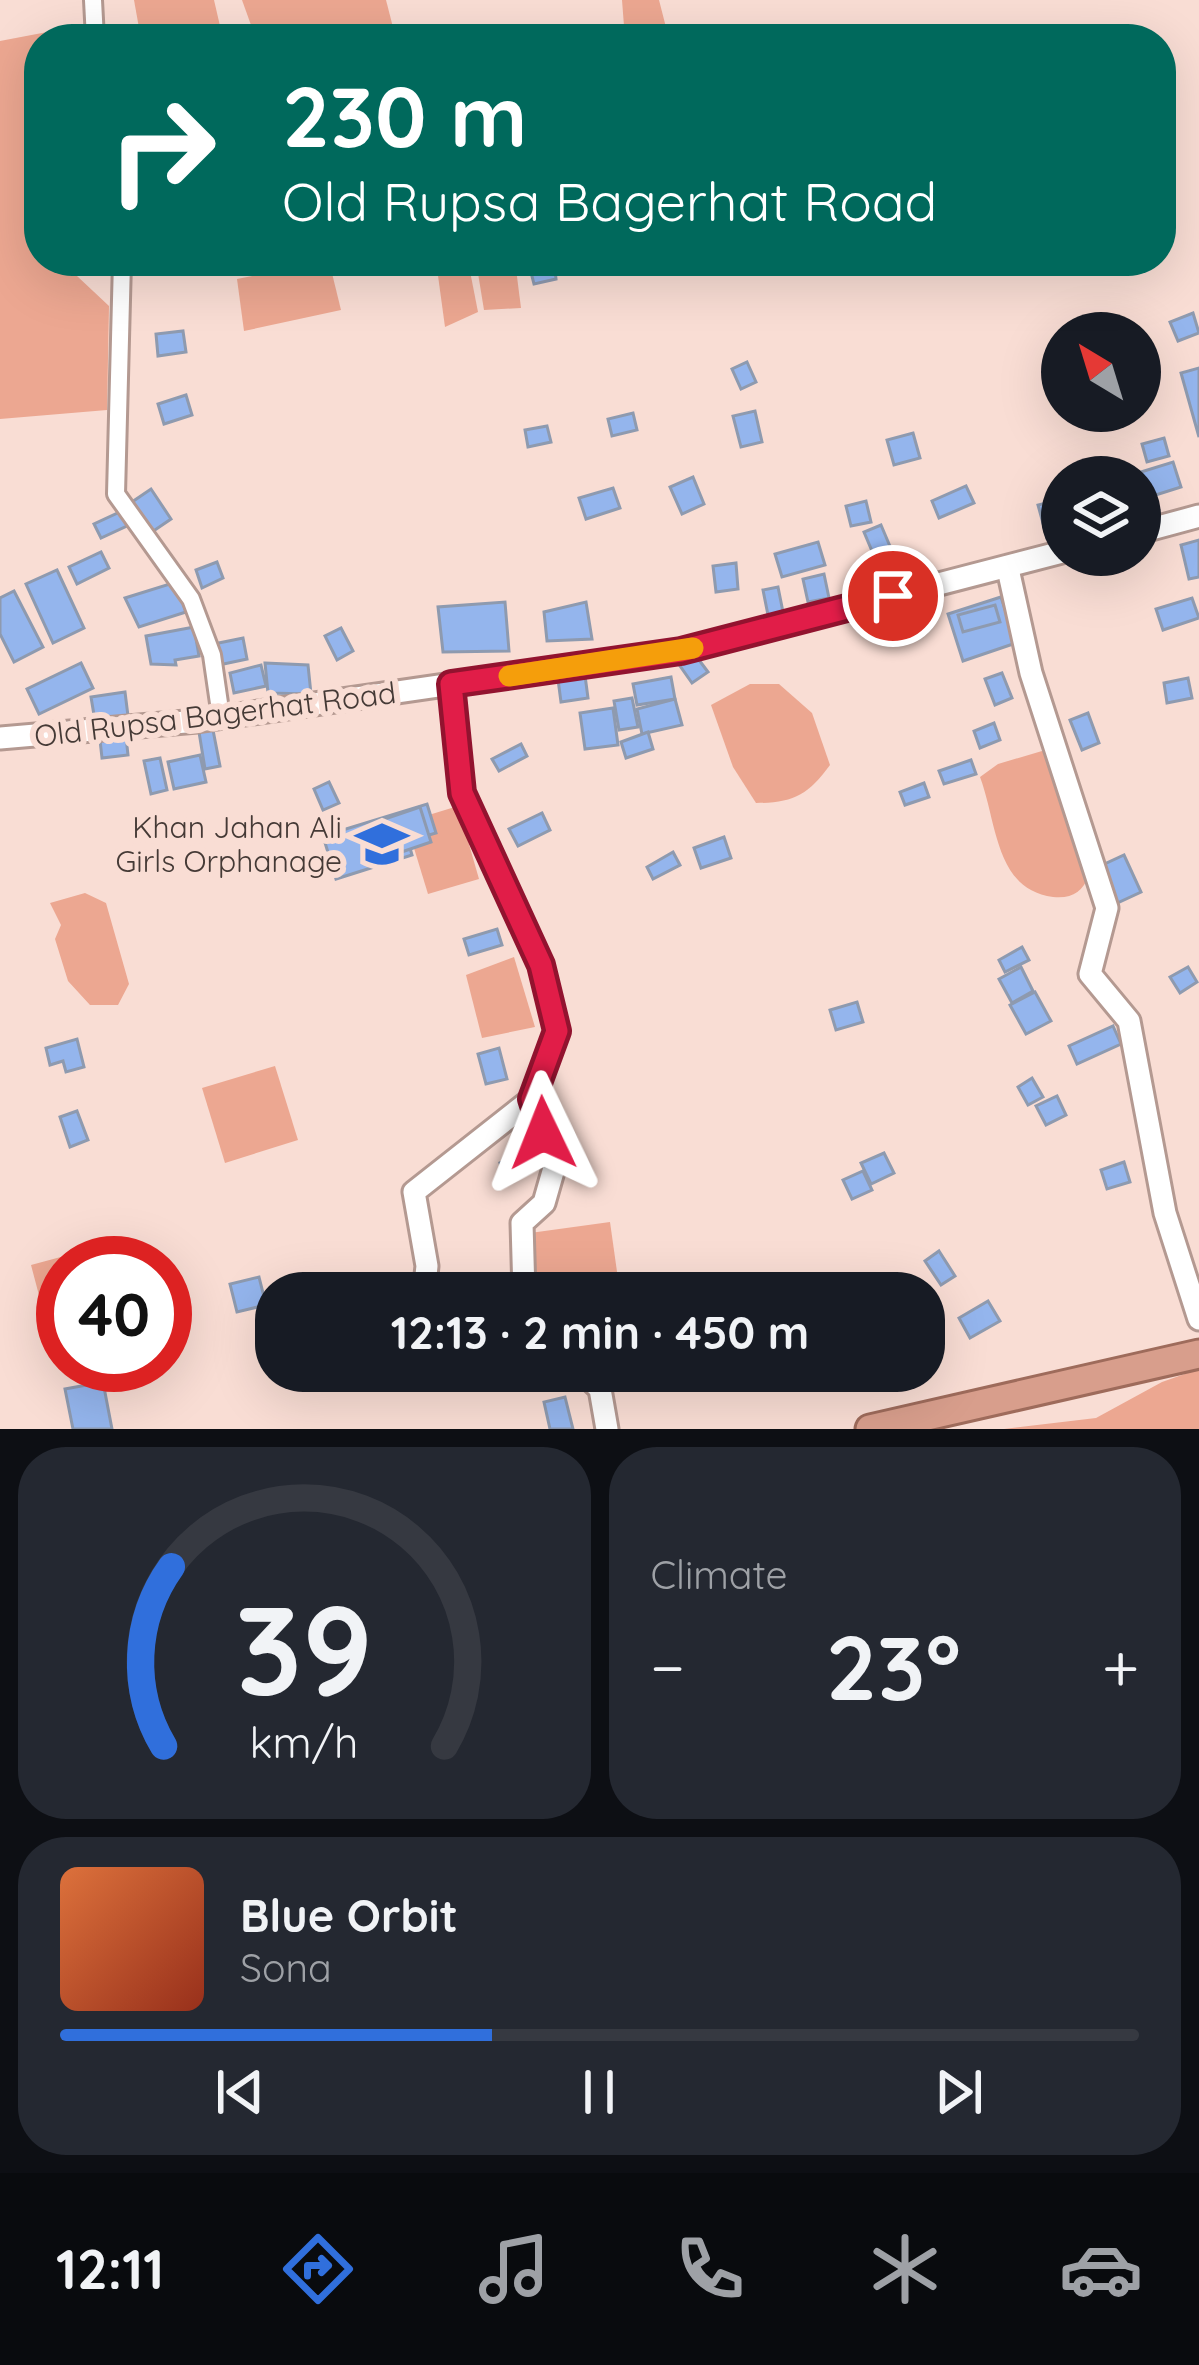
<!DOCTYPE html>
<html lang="en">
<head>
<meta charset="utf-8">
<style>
	:root { --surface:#171b24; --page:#242831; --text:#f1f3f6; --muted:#9ea1a6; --line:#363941; --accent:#306fdc }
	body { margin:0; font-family:Quicksand,sans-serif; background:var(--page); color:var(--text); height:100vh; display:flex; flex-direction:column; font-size:45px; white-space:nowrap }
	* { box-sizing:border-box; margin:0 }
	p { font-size:39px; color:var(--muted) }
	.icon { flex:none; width:66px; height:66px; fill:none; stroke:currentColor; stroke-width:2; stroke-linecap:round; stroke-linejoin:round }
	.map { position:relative; height:1429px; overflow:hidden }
	.side { display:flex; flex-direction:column; gap:18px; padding:18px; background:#0d0f14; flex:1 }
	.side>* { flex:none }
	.banner { position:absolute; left:24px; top:24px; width:1152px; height:252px; border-radius:48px; box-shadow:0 12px 48px #0002; background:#00695c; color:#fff; overflow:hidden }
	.needle { width:78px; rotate:322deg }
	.tools { position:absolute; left:1041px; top:312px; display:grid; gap:24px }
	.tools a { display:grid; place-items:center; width:120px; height:120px; border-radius:50%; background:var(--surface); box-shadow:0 12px 48px #0002; font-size:60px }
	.speed { position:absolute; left:36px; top:1236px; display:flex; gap:24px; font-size:60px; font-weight:700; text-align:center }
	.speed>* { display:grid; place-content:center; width:156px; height:156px; border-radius:50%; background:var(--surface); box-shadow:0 12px 48px #0002; line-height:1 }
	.speed .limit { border:18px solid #d22; background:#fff; color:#111 }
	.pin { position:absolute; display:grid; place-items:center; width:102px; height:102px; color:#fff; margin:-51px; border:6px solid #fff; border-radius:50%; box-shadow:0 3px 12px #0007 }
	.me { position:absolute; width:132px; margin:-66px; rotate:358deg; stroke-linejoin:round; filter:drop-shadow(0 0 9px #0008) }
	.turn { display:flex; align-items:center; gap:42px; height:252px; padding:0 60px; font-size:54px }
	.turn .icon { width:156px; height:156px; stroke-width:2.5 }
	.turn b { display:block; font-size:84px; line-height:102px }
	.big { font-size:90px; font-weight:700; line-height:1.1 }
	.side .card { flex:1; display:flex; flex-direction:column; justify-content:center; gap:18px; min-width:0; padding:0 42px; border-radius:48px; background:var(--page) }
	.side .dial { align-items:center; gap:0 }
	.dial svg { height:312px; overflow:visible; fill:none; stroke:var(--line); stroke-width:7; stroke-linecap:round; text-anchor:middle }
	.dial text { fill:var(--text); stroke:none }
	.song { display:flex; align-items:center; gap:36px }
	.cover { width:144px; height:144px; border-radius:18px; background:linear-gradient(135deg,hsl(20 70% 55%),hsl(10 70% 35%)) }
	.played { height:12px; border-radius:6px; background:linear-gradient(90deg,var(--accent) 40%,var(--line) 40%) }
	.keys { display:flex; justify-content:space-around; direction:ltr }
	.heat { display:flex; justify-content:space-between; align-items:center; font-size:66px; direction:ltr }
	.side .tiles { flex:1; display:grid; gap:18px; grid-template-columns:1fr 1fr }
	.card:last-child { grid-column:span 2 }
	.trip { position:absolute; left:255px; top:1272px; width:690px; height:120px; border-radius:48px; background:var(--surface); box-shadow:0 12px 48px #0002; font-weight:700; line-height:120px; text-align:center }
	.tab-bar { display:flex; height:192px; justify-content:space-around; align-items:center; background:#090b0e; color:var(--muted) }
	.tab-bar .icon { width:84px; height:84px }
	.tab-bar .selected { color:var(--accent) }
	.tab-bar b { font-size:54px; color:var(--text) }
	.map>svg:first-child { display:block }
	.water { fill:#eca791 }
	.building { fill:#94b5ed; stroke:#8e9aaf; stroke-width:3 }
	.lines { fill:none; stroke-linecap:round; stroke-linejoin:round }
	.minor-casing { stroke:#b49991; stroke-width:22 }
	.tertiary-casing { stroke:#b49991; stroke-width:27 }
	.trunk-casing { stroke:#9e6b5b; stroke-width:33 }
	.minor { stroke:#fff; stroke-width:16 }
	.tertiary { stroke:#fff; stroke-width:21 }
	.trunk { stroke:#d89e8c; stroke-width:27 }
	.route-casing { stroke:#92132f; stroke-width:30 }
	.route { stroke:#e11d48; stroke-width:21 }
	.slow { stroke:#f59e0b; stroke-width:21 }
	.labels { text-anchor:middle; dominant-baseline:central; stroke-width:12; stroke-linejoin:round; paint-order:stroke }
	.street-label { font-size:30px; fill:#453a36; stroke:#f9ddd4 }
	.poi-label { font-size:30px; fill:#453a36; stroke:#f9ddd4; text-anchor:end }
</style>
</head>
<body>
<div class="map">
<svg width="1199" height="1429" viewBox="0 0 1199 1429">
	<rect width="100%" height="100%" fill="#f9ddd4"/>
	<g class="water">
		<path d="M134 0H214L223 39H141Z"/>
		<path d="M242 0H386L396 39H256Z"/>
		<path d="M622 0H659L669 39H592L624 26Z"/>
		<path d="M63 29V39H39V261H61L109 306 107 410 0 419V41Z"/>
		<path d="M329 261 341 310 244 331 237 279Z"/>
		<path d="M436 261H468L478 312 445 327Z"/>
		<path d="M476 261H515L521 308 484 310Z"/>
		<path d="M750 684H779L812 713 830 765C808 795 793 803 756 803L733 767 711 705Z"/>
		<path d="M1042 751 1052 753 1089 876C1082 892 1072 899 1053 897 995 890 997 822 980 777L998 764Z"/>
		<path d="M458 806 479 879 428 894 406 822Z"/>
		<path d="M85 893 106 903 129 984 118 1005H90L68 981 55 939 61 925 50 903Z"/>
		<path d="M514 957 535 1027 482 1038 466 975Z"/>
		<path d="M275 1066 298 1140 225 1163 202 1088Z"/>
		<path d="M610 1222 620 1293H538L530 1233Z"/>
		<path d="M83 1251 86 1263H63V1349L54 1352 31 1265Z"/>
		<path d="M1199 1369V1429H1004L1096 1418 1162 1382Z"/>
	</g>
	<g class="building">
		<path d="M528 261H554L556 279 534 284Z"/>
		<path d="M1193 313 1199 333 1178 341 1170 322Z"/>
		<path d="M183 331 186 352 158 356 156 334Z"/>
		<path d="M747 362 756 382 741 389 732 369Z"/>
		<path d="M1199 368V437L1181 373Z"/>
		<path d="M186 395 192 415 164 424 158 404Z"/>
		<path d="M755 411 762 442 741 447 733 416Z"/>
		<path d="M633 413 637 430 612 436 608 419Z"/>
		<path d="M547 426 551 442 528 447 525 430Z"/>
		<path d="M913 433 920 458 894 465 887 440Z"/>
		<path d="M1164 438 1169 456 1147 462 1142 444Z"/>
		<path d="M1173 462 1181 487 1140 500V477L1128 476Z"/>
		<path d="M693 477 704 504 682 514 670 487Z"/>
		<path d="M966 486 974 503 939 518 932 501Z"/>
		<path d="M613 488 620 508 586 519 579 498Z"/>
		<path d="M151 489 171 519 152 532 132 502Z"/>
		<path d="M1062 499V534L1047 538 1038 505Z"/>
		<path d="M866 501 871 522 851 526 846 506Z"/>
		<path d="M122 511 129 525 101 538 94 524Z"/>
		<path d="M881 525 897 563 880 570 864 532Z"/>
		<path d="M1199 540V577L1189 579 1181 545Z"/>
		<path d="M818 542 825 565 782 577 775 554Z"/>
		<path d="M101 552 109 568 77 584 69 567Z"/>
		<path d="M217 562 223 578 202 588 196 570Z"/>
		<path d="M736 563 738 589 716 592 713 566Z"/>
		<path d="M57 570 84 628 53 643 26 584Z"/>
		<path d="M824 574 829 598 808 602 803 579Z"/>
		<path d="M176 582 186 612 139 627 125 598Z"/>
		<path d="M778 587 783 612 768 615 763 590Z"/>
		<path d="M14 591 43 647 14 662 0 634V598Z"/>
		<path d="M1001 597 1016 643 963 661 948 614Z"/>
		<path d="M1192 598 1199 618 1163 630 1156 609Z"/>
		<path d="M505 602 509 651 443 652 438 607Z"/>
		<path d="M586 602 592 639 547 641 544 612Z"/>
		<path d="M995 605 1000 622 963 632 958 615Z"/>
		<path d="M194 627 199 656 175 660 176 665 151 664 146 636Z"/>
		<path d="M341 628 353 651 337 660 325 636Z"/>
		<path d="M243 638 247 659 219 665 214 644Z"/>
		<path d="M693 652 708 672 692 683 678 663Z"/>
		<path d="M81 663 93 688 39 714 27 689Z"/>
		<path d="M265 663 308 665 311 694 268 693Z"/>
		<path d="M261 665 266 686 234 693 230 673Z"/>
		<path d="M584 668 588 698 561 702 557 672Z"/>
		<path d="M1002 673 1012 698 995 705 985 679Z"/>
		<path d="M671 677 675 699 637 705 633 684Z"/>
		<path d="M1188 678 1192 698 1167 703 1164 683Z"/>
		<path d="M125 692 128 716 95 721 91 697Z"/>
		<path d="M632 698 638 727 619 730 614 701Z"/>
		<path d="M675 699 682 725 642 734 637 709Z"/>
		<path d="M613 708 618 745 585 749 580 713Z"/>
		<path d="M1088 713 1099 743 1082 750 1070 720Z"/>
		<path d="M994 723 1000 740 980 748 974 731Z"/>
		<path d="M213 730 220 766 205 769 199 732Z"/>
		<path d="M648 732 653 749 626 758 621 742Z"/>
		<path d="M126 737 128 755 102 758 100 740Z"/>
		<path d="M521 744 527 756 499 771 492 759Z"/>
		<path d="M200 755 206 782 174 789 168 762Z"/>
		<path d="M160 758 167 790 151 794 144 761Z"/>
		<path d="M971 760 976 774 944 784 939 771Z"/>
		<path d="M329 782 339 803 323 810 314 789Z"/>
		<path d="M924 783 929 797 905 805 900 792Z"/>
		<path d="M427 804 436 833 408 841 412 855 336 879 323 836Z"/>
		<path d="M420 807 431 842 381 859 370 824Z"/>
		<path d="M542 813 550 830 518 846 509 829Z"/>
		<path d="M724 837 731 858 701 868 694 848Z"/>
		<path d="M673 852 680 865 653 879 647 867Z"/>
		<path d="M1124 855 1141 892 1113 905 1096 868Z"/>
		<path d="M497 929 502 945 469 955 464 939Z"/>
		<path d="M1022 947 1029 960 1005 972 999 960Z"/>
		<path d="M1021 967 1033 991 1012 1003 999 979Z"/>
		<path d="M1188 967 1197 982 1180 993 1170 977Z"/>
		<path d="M1035 992 1051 1021 1026 1034 1010 1005Z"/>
		<path d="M857 1002 863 1022 836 1030 830 1010Z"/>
		<path d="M1113 1026 1121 1044 1077 1064 1069 1046Z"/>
		<path d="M77 1039 84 1067 66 1072 63 1061 50 1065 46 1048Z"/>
		<path d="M499 1048 507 1079 486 1084 478 1054Z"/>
		<path d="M1032 1078 1043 1097 1028 1105 1018 1087Z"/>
		<path d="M1057 1096 1066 1115 1046 1125 1036 1106Z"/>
		<path d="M77 1111 88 1140 70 1147 60 1117Z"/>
		<path d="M884 1153 894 1173 871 1184 861 1163Z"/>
		<path d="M520 1155 525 1172 505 1179 500 1163Z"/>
		<path d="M1124 1162 1130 1182 1107 1189 1101 1170Z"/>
		<path d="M863 1171 872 1190 852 1199 843 1180Z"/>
		<path d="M939 1251 955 1276 941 1285 925 1261Z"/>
		<path d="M259 1277 266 1305 237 1312 230 1284Z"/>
		<path d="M988 1301 1000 1321 970 1338 959 1318Z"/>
		<path d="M179 1316 183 1342 165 1345V1319Z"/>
		<path d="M103 1382 112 1429H73L65 1389Z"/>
		<path d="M565 1397 573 1429H550L544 1402Z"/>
	</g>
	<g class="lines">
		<g class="minor-casing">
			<g id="minor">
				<path d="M93 0 95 39"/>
				<path d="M122 261 116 494 191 599 212 655 221 717"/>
			</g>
		</g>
		<g class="tertiary-casing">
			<g id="tertiary">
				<path d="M1140 532 1199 516"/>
				<path d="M1008 569 1031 673 1107 908 1090 974 1129 1021 1165 1213 1199 1319"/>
				<path d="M451 684 462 793 541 965 557 1032 532 1099 554 1168 544 1203 522 1223 524 1293"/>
				<path d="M0 738 197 721 681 651 1062 552"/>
				<path d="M424 1293 427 1266 414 1192 532 1099"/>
				<path d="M581 1371 600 1389 607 1429"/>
			</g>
		</g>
		<g class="trunk-casing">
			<path id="trunk" d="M870 1429 1199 1354"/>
		</g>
		<use href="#minor" class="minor"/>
		<use href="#tertiary" class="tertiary"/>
		<use href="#trunk" class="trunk"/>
	</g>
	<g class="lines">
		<g class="route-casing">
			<path id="route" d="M543 1133 532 1099 557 1031 541 965 462 793 451 684 681 651 893 596"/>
		</g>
		<use href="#route" class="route"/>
		<path class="slow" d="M509 676 693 648"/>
	</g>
	<defs>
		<g id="school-bare" transform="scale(4.14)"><path d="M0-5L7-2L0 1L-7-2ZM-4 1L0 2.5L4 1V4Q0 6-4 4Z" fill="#306fdc" stroke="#f9ddd4" stroke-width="2.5" paint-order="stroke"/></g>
	</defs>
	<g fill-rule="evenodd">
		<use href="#school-bare" x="382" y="844"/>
	</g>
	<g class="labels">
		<g class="street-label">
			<text transform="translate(215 714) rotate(-7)">Old Rupsa Bagerhat Road</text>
		</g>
		<g class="poi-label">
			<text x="342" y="827">Khan Jahan Ali<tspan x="342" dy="34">Girls Orphanage</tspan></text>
		</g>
	</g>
</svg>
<div class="tools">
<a><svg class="needle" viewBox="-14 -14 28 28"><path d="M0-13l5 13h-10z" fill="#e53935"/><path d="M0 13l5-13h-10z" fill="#9ea1a6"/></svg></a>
<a><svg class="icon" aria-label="layers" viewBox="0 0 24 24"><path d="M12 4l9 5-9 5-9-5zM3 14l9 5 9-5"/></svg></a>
</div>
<div class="speed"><div class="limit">40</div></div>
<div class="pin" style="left:893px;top:596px;background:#d93025"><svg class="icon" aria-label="arrive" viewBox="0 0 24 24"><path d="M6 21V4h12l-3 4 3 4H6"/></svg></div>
<svg class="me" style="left:543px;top:1133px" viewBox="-20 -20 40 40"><path d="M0-17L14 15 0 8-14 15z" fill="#e11d48" stroke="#fff" stroke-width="4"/></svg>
<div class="trip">12:13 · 2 min · 450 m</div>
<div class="banner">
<div class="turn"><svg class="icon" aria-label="right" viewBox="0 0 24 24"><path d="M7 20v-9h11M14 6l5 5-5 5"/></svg><div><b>230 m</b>Old Rupsa Bagerhat Road</div></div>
</div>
</div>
<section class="side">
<div class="tiles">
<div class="card dial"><svg viewBox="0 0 100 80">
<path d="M14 69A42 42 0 1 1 86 69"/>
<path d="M14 69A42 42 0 0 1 16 23" stroke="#306fdc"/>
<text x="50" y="56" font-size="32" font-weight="700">39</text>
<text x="50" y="72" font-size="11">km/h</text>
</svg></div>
<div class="card"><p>Climate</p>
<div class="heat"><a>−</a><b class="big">23°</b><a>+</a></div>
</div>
<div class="card">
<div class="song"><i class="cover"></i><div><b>Blue Orbit</b><p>Sona</p></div></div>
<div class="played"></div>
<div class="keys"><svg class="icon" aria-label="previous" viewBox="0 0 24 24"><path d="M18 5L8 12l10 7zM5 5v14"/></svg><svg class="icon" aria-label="pause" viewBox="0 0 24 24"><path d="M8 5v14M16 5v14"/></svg><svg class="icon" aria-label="next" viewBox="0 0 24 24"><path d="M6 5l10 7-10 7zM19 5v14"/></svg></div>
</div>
</div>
</section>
<nav class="tab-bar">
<b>12:11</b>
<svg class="icon selected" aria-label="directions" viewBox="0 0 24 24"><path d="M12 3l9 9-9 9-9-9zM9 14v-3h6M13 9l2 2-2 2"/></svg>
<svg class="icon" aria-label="music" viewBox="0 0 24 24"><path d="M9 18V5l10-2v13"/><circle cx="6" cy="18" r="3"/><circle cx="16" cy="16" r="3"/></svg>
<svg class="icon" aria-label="phone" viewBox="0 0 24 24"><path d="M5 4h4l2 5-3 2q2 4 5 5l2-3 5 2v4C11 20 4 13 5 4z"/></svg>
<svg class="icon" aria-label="climate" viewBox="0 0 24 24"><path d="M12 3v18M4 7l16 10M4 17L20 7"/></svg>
<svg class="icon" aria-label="car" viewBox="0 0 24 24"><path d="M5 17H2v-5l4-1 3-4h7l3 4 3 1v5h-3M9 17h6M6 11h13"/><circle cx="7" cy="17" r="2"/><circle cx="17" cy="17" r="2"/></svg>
</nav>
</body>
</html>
